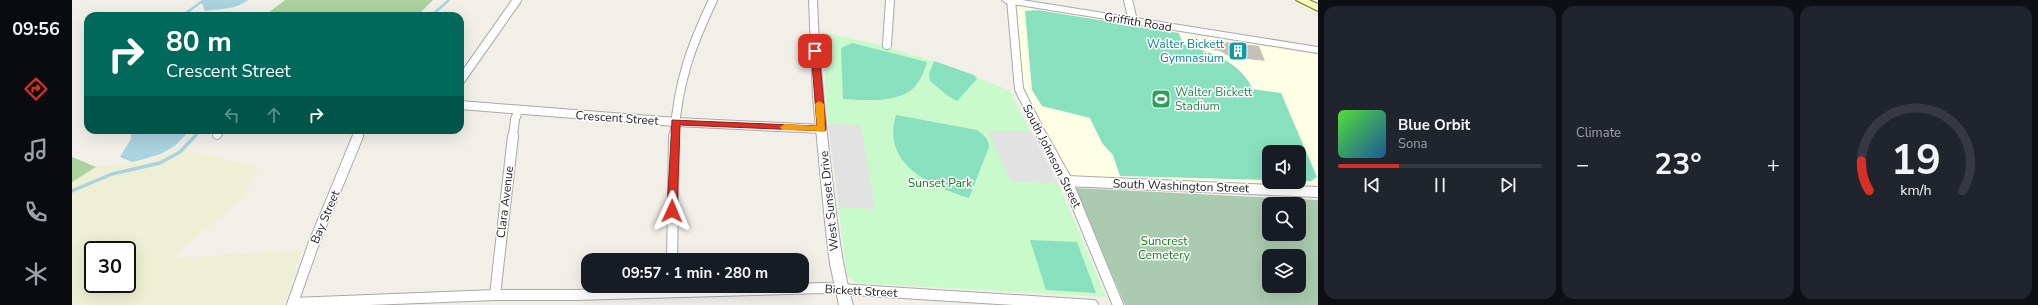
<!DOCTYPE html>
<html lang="en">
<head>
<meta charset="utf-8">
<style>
	:root { --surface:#171b24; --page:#20242c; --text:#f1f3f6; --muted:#9ea1a6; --line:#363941; --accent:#d93025 }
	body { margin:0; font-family:"Nunito Sans",sans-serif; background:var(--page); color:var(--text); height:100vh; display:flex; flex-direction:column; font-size:15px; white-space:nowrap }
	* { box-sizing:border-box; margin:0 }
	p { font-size:13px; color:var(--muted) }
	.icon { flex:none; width:22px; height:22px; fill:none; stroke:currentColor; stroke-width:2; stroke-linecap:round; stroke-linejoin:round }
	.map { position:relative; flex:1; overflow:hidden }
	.panel { display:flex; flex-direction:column; gap:6px; padding:6px; background:#0d0f14; width:720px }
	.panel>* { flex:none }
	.top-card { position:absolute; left:12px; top:12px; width:380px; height:122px; border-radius:12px; box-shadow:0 4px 16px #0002; background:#00695c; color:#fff; overflow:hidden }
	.buttons { position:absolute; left:1190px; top:145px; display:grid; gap:8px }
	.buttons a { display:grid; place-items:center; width:44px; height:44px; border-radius:8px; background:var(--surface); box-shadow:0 4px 16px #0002; font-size:20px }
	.speed { position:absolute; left:12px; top:241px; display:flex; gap:8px; font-size:20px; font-weight:700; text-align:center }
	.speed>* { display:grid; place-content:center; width:52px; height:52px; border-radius:50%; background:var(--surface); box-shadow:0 4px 16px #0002; line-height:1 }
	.speed .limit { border:2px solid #111; border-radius:6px; background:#fff; color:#111 }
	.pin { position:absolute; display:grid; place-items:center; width:34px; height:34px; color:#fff; margin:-17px; border-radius:8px; box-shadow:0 2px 6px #0006 }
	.me { position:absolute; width:44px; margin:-22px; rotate:1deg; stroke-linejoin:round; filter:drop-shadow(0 0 3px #0008) }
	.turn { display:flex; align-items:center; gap:14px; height:84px; padding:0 16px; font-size:18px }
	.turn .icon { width:52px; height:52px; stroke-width:2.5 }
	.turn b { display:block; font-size:28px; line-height:34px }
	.lanes { display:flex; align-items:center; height:38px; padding:0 16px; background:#0003; justify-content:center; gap:20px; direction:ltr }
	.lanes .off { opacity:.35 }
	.big { font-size:30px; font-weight:700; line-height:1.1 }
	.panel .card { flex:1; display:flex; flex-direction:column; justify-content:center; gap:6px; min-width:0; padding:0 14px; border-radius:12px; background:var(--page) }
	.panel .dial { align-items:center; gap:0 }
	.dial svg { height:104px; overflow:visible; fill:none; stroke:var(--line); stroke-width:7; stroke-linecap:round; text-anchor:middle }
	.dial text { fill:var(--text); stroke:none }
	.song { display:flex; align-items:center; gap:12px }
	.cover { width:48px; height:48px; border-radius:6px; background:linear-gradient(135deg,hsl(110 70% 55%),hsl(210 70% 35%)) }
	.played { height:4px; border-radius:2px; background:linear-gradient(90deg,var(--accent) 30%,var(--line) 30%) }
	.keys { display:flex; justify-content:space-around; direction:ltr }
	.heat { display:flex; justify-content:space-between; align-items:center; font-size:22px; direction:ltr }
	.panel .tiles { flex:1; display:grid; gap:6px; grid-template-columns:repeat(3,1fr) }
	.trip { position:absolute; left:509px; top:253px; width:228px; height:40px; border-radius:12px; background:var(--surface); box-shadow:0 4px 16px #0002; font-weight:700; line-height:40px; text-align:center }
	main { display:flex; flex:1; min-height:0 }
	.tabs { display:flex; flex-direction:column; width:72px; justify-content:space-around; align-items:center; background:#090b0e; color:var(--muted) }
	.tabs .icon { width:28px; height:28px }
	.tabs .current { color:var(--accent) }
	.tabs b { font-size:18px; color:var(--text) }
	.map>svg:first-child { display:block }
	.education { fill:#ffffe5; fill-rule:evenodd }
	.farmland { fill:#eef0d5; fill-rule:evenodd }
	.forest { fill:#add19e }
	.cemetery { fill:#aacbaf; fill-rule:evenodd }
	.park { fill:#c8facc }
	.pitch { fill:#88e0be }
	.parking { fill:#e2e2e2 }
	.water { fill:#aad3df }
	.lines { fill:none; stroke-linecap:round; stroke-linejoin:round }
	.stream-far1 { stroke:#aad3df; stroke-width:2.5 }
	.stream { stroke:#aad3df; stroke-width:3.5 }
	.building { fill:#c7bfb8 }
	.minor-far1-casing { stroke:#a9a9a9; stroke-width:10 }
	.minor-casing { stroke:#a9a9a9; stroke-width:12 }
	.tertiary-casing { stroke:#a9a9a9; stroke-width:2 }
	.secondary-casing { stroke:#707d05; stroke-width:2 }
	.minor-far1 { stroke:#fff; stroke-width:8 }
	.minor { stroke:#fff; stroke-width:10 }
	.tertiary { fill:#fff; fill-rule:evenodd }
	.secondary { fill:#f7fabf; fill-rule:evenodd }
	.route { fill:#d93025; stroke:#8d1f18 }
	.slow { fill:#f59e0b }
	.labels { text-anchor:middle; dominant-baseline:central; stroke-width:3; stroke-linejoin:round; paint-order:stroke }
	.street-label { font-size:12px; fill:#222; stroke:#fff }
	.culture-label { font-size:12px; fill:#0d838f; stroke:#fff; text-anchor:end }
	.leisure-label { font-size:12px; fill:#27864d; stroke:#fff; text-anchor:start }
	.park-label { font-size:12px; fill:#0c8416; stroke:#fff }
</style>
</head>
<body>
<main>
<nav class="tabs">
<b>09:56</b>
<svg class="icon current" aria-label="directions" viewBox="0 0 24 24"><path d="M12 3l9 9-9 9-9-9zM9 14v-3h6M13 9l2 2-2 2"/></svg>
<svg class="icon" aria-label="music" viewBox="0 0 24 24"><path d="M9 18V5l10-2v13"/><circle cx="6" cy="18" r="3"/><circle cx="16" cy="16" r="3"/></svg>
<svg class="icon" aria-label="phone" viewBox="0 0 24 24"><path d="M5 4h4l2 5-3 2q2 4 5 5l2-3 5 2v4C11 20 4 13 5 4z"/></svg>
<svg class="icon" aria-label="climate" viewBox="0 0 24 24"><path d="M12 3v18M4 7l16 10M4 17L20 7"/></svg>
</nav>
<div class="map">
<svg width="1246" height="305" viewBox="0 0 1246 305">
	<rect width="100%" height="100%" fill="#f2efe9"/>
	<path class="education" d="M945 6 1246 55V186L996 177 951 88ZM1197 152H1227V182H1197Z"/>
	<path class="farmland" d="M107 147 186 168 171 198 100 258 231 250 211 305H0V182L24 167 77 161ZM21 250H55V284H21Z"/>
	<g class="forest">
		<path d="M213 0H361L345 16H192Z"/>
		<path d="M0 157 24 167 0 182Z"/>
	</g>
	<path class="cemetery" d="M1003 188 1246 200V305H1053ZM1197 204H1227V234H1197ZM1197 256H1227V286H1197Z"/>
	<path class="park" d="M750 32 811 46 873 65 937 90 989 189 1034 297 783 283 775 276 755 114Z"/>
	<g class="pitch">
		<path d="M966 10 1107 33 1111 44C1140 53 1166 60 1181 89L1209 93 1245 177 1239 181H1227V152H1197V180L1048 176 1041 155 1030 143 1018 118 970 106 960 90 953 11Z"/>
		<path d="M780 43 855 62C852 72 847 84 838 91 820 103 792 100 771 99L769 48Z"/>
		<path d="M862 61 902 75 905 79 885 101 876 96 858 81 857 74Z"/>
		<path d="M824 115 905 130C911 135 917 138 917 147L897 198C858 186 809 164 824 115Z"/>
		<path d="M958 240 1005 242 1024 293 974 290Z"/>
	</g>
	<g class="parking">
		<path d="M756 124 789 125 803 209 767 207Z"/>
		<path d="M916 131H959L986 183 939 182Z"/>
	</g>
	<g class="water">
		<path d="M129 0H176C166 9 147 9 133 11Z"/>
		<path d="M59 130H118L104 145 89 154 65 161 60 162 48 157 59 139Z"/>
	</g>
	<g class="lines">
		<g class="stream-far1">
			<path d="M110 16 129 2 131 3"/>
			<path d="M359 16 377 0"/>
			<path d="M122 137 129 130"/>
		</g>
		<path class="stream" d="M0 191 40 174 88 163 108 152 123 136"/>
	</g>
	<path class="building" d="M1136 40 1187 46 1193 61 1158 57 1148 51 1140 50Z"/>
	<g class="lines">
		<g class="minor-far1-casing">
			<g id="minor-far1">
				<path d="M939 0 947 89 971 137"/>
				<path d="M1056 0 1061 21"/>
				<path d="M815 45 818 0"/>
				<path d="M388 81 445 0"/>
				<path d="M388 105 604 122 750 129"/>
				<path d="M145 135 148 130"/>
				<path d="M285 137 288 130"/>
				<path d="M441 137 443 119 447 110"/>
				<path d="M602 137C606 83 618 48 641 0"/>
			</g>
		</g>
		<g class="minor-casing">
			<g id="minor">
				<path d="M970 136 995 181 1046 305"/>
				<path d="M995 181 1246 192"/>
				<path d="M600 260 602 136"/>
				<path d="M423 295 441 136"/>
				<path d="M221 303 423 295H502L752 288 1021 305"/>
				<path d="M220 305 243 240 286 136"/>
			</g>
		</g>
		<g class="tertiary-casing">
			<g id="tertiary">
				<path d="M737 0H745C747 60 753 119 760 179 765 221 769 264 781 305H767L758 264 753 222 741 97Z"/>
				<path d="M930 0H950L1246 47V53L934 3Z"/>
			</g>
		</g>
		<g class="secondary-casing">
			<path id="secondary" d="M1224 0H1237L1246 4V11Z"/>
		</g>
		<use href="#minor-far1" class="minor-far1"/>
		<use href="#minor" class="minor"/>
		<use href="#tertiary" class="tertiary"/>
		<use href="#secondary" class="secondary"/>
	</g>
	<path class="route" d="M743 48 747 51 754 129 753 131 608 125 605 211 604 213H597L595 211 600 120 745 126 739 51Z"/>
	<path class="slow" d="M747 101 752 104 753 131 710 130 708 127 713 124 745 126 743 104Z"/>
	<defs>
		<g id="building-square" transform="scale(1)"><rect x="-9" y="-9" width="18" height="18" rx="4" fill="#0f9aa8" stroke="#fff"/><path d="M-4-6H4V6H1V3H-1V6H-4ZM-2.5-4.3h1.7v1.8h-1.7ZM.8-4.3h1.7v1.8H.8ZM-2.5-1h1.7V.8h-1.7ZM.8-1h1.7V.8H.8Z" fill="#fff"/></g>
		<g id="stadium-square" transform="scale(1)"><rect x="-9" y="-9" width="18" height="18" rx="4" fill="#2e9e5b" stroke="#fff"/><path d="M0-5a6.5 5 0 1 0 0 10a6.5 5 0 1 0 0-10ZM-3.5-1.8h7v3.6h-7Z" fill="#fff"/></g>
	</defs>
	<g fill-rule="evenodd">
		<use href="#building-square" x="1166" y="51"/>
		<use href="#stadium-square" x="1089" y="99"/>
	</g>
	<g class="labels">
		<g class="street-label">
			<text transform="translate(1066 22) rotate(9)">Griffith Road</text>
			<text transform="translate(545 118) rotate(4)">Crescent Street</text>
			<text transform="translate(980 156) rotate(63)">South Johnson Street</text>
			<text transform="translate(1109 186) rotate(2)">South Washington Street</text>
			<text transform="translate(757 201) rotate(-96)">West Sunset Drive</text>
			<text transform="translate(433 202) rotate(-83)">Clara Avenue</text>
			<text transform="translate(253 217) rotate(-67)">Bay Street</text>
			<text transform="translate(789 291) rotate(3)">Bickett Street</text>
		</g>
		<g class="culture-label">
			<text x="1152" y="44">Walter Bickett<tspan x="1152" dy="14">Gymnasium</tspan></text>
		</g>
		<g class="leisure-label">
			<text x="1103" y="92">Walter Bickett<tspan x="1103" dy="14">Stadium</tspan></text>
		</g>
		<g class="park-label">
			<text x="868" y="183">Sunset Park</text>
			<text x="1092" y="241">Suncrest<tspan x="1092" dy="14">Cemetery</tspan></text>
		</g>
	</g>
</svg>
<div class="buttons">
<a><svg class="icon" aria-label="sound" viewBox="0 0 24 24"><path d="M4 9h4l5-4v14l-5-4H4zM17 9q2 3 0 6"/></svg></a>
<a><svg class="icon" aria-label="search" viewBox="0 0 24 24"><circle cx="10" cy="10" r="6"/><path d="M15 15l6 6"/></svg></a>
<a><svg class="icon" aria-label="layers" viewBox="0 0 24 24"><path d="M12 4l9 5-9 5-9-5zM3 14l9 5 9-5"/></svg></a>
</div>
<div class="speed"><div class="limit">30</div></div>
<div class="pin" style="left:743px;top:51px;background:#d93025"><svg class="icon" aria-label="arrive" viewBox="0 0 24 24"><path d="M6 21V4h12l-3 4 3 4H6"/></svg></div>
<svg class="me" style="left:600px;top:211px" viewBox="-20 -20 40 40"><path d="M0-17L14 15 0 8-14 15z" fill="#d93025" stroke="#fff" stroke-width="4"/></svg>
<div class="trip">09:57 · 1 min · 280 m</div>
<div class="top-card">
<div class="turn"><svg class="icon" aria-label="right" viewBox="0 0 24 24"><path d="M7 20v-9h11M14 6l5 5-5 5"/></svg><div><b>80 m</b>Crescent Street</div></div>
<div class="lanes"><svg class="icon off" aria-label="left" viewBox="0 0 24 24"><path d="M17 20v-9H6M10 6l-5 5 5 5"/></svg><svg class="icon off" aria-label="ahead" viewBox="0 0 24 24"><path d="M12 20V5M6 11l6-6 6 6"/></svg><svg class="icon" aria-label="right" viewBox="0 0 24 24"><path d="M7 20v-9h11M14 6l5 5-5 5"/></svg></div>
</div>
</div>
<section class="panel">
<div class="tiles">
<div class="card">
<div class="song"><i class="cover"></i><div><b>Blue Orbit</b><p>Sona</p></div></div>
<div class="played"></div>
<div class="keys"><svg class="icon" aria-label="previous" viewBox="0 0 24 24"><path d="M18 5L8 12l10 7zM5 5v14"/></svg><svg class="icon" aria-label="pause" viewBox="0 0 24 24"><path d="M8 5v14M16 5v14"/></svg><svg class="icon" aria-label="next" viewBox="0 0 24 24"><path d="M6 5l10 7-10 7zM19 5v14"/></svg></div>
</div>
<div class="card"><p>Climate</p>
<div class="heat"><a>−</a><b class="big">23°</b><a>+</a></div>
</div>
<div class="card dial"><svg viewBox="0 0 100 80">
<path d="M14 69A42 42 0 1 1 86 69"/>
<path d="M14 69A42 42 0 0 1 8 46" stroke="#d93025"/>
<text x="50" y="56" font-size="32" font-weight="700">19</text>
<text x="50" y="72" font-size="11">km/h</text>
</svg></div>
</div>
</section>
</main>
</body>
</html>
